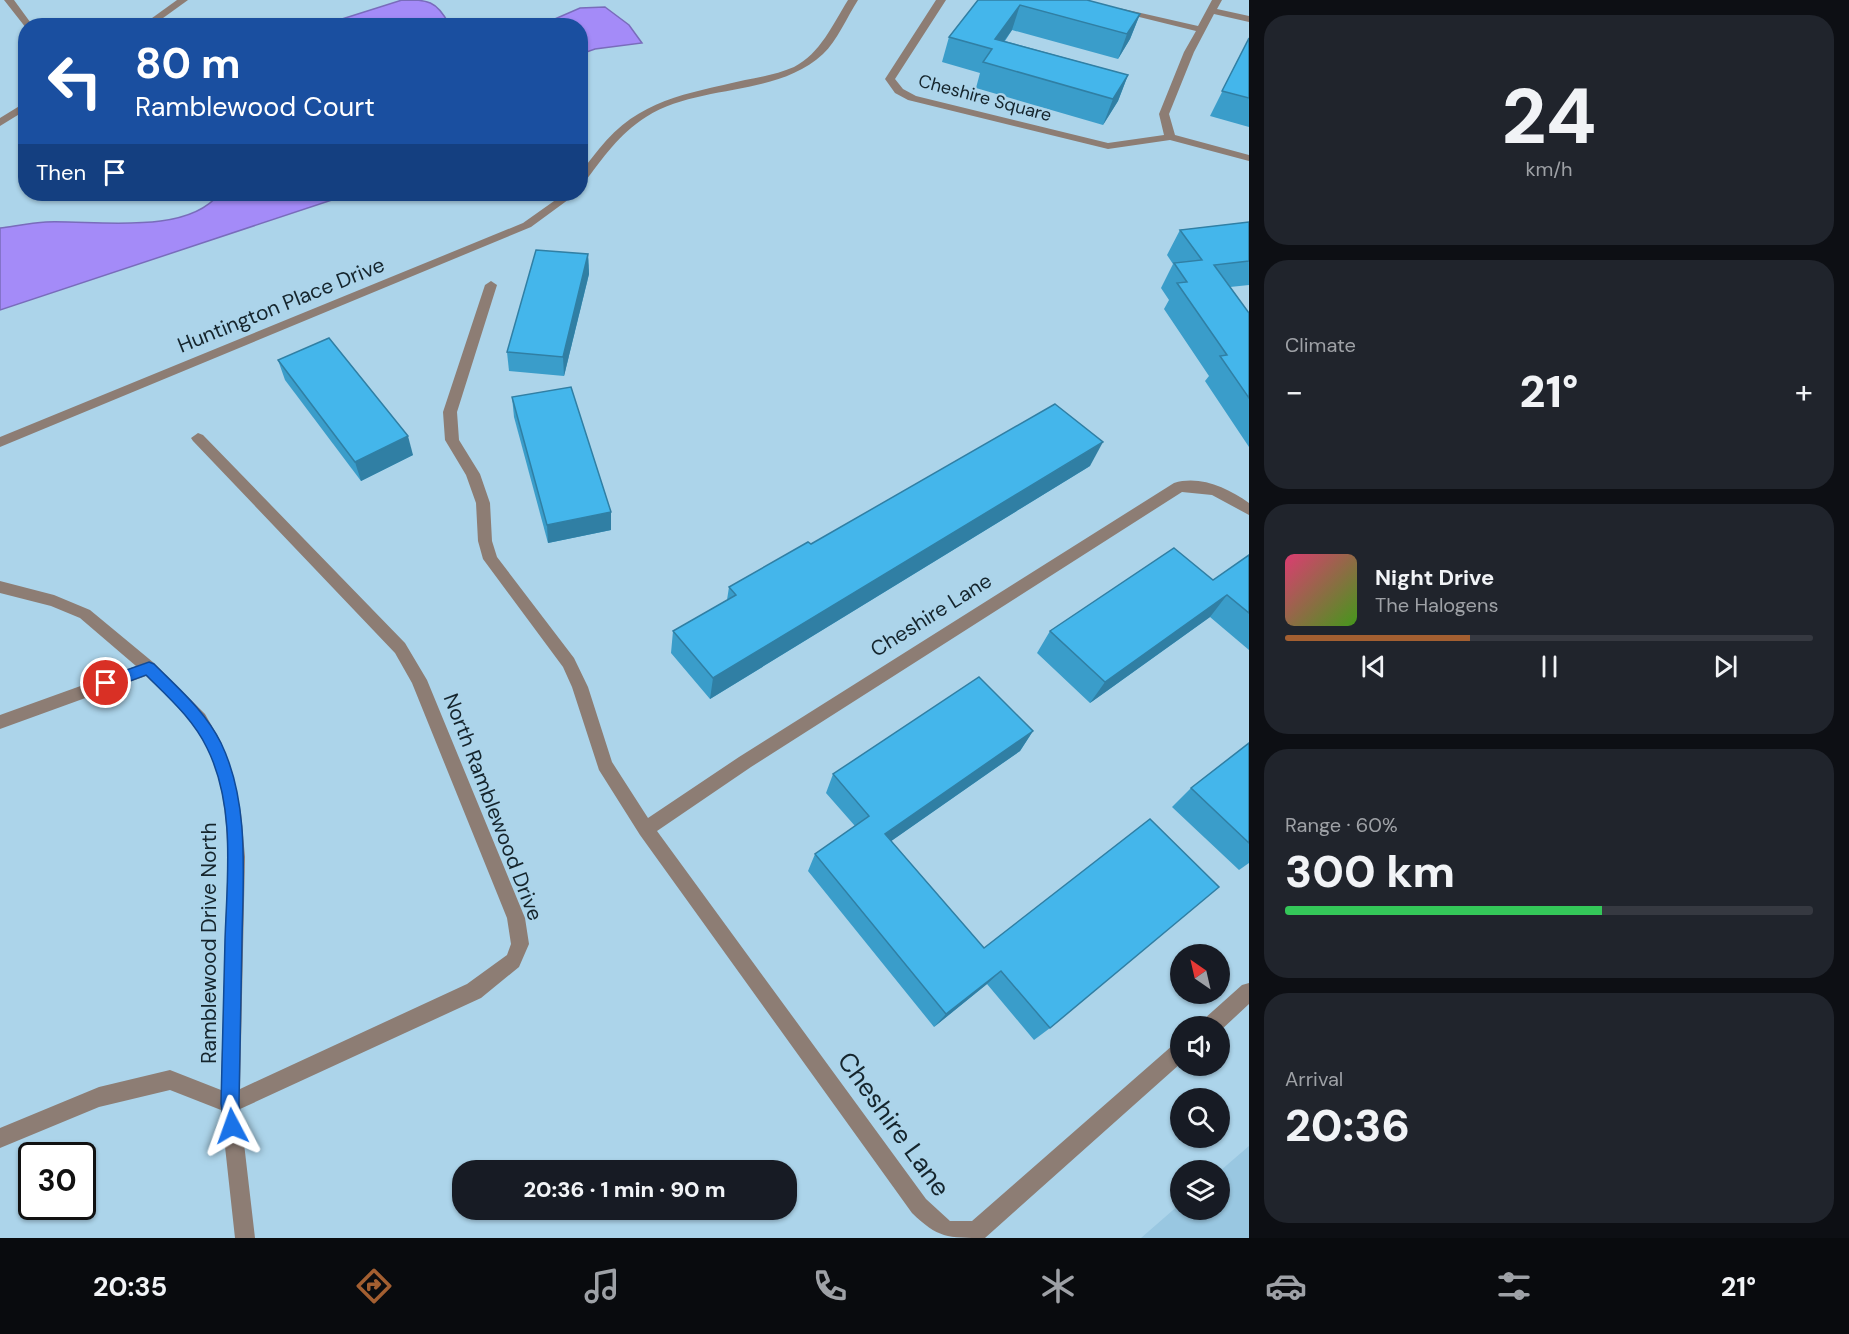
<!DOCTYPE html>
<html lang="en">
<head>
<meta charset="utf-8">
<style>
	:root { --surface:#171b24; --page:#20242c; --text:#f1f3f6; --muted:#9ea1a6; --line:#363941; --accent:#a35f31 }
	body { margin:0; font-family:"DM Sans",sans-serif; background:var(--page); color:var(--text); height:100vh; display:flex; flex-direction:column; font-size:22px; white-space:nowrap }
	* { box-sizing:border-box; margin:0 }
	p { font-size:20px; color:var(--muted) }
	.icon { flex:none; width:33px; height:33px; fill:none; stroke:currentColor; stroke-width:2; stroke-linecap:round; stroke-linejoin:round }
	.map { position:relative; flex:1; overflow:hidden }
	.panel { display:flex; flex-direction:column; gap:15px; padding:15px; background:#0d0f14; width:600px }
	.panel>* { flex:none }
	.hud { position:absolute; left:18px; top:18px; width:570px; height:183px; border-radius:24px; box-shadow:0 2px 4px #0004; background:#1a4fa0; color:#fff; overflow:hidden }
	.needle { width:39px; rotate:326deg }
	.tools { position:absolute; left:1170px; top:944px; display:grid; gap:12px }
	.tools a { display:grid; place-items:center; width:60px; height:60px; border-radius:50%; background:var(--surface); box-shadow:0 2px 4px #0004; font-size:30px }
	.speed { position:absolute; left:18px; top:1142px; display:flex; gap:12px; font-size:30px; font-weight:700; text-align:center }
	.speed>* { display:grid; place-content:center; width:78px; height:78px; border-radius:50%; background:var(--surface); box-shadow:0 2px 4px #0004; line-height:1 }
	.speed .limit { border:3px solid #111; border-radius:9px; background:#fff; color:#111 }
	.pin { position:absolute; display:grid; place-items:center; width:51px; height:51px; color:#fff; margin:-26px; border:3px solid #fff; border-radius:50%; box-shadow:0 2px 6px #0007 }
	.me { position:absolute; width:66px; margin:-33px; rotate:356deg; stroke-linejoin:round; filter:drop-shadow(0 0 4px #0008) }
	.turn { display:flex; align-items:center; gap:21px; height:126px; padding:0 18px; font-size:27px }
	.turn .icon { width:78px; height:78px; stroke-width:2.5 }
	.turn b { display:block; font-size:42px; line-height:51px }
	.then { display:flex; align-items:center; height:57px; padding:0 18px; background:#0003; gap:12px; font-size:22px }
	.big { font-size:45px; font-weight:800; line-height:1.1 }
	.panel .tile { flex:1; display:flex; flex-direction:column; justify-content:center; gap:9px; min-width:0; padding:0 21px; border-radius:24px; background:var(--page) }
	.panel .dial { align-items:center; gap:0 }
	.dial b { font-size:78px; line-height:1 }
	.song { display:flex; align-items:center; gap:18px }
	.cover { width:72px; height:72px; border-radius:9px; background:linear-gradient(135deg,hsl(340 70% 55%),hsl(100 70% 35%)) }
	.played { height:6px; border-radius:3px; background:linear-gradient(90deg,var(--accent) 35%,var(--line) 35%) }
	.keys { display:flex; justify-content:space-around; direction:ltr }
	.heat { display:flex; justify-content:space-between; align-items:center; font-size:33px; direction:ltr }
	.charge { height:9px; border-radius:4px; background:linear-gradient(90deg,#34c759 60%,var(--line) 0) }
	.trip { position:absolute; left:452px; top:1160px; width:345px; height:60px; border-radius:24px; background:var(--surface); box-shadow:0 2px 4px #0004; font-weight:800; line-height:60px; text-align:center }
	.tab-bar { display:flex; height:96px; justify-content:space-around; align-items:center; background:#090b0e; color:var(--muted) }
	.tab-bar .icon { width:42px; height:42px }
	.tab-bar .on { color:var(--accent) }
	.tab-bar b { font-size:27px; color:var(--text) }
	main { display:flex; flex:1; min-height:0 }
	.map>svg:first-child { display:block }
	.built { fill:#99c7e1 }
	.water { fill:#a48bf8; stroke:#796cbb; stroke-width:1.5 }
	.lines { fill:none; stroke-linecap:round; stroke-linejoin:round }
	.minor { fill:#8d7d74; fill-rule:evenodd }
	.wall { fill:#3a9dca }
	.shaded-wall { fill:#307fa4 }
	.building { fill:#44b6eb; stroke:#307fa4; stroke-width:1.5 }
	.route { fill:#1a73e8; stroke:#114b97; stroke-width:1.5 }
	.labels { text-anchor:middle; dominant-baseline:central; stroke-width:4.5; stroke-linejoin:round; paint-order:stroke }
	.far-street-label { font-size:18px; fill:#15252d; stroke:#acd4ea }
	.street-label { font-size:21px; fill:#15252d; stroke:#acd4ea }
	.near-street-label { font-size:26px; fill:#15252d; stroke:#acd4ea }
</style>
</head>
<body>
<main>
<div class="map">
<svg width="1249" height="1238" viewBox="0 0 1249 1238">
	<rect width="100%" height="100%" fill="#acd4ea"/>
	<path class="built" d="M1249 1146V1238H1141L1180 1204V1209H1220V1171Z"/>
	<g class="water">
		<path d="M402 0C428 0 436 0 449 24L453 25H323Z"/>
		<path d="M605 7 629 25 642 43 595 49 581 54 580 26 541 25 580 8Z"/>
		<path d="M219 194H350L0 310V228C15 226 31 223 46 222 95 220 186 236 219 194Z"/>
	</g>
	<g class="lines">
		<g class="minor">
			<path d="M4 0H14L33 26H26V28Z"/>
			<path d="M177 0H188L152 26H141Z"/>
			<path d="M848 0H858C847 17 837 41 823 54 775 98 700 83 646 117 619 134 603 158 584 183L580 184C580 169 590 161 599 149 639 99 686 94 745 80 761 77 778 74 794 67 820 54 833 24 848 0Z"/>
			<path d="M936 0H946L895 79 903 89 916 96 1108 143 1164 135 1159 114 1184 52 1196 31 1119 12V8L1198 26 1212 0H1222L1217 9 1249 16V22L1214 14 1194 52 1169 114 1175 135 1249 155V161L1170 140 1108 149 908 100 895 93 885 79Z"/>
			<path d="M26 102V110L0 126V118Z"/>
			<path d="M564 194H576L531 227 0 447V437L523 223Z"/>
			<path d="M491 281 497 285 457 412 459 440 480 474 490 503 492 541 497 557 574 658 588 687 612 762 648 818 739 757 1174 483C1200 475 1228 488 1249 503V515L1212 495 1182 492 751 767 657 831 926 1199 950 1221H972L1173 1045 1180 1043V1064L985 1238C947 1238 938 1238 912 1213L640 835 599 770 572 687 563 667 483 559 478 541 476 503 466 475 445 440 443 412 485 285Z"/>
			<path d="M198 433 203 435 405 643 427 680 525 918 529 944 519 967 481 998 240 1109 255 1238H235L221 1110 170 1090 99 1107 0 1148V1128L99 1087 170 1070 221 1090C222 1039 224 987 225 935 227 873 234 807 208 749 194 720 169 698 146 676L0 729V715L136 666 80 618 51 606 0 593V581L54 595 90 610 154 663 205 714 221 742 234 779 241 813 245 857 240 1089 467 984 507 955 511 944 507 918 412 683 395 653 193 441 191 438Z"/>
			<path d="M1249 983V1004L1220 1031V1026H1202L1204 1019 1242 985Z"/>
		</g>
	</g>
	<g class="wall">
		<path d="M978 0 1140 14 1130 39 1118 59 1012 30 1005 41 1128 75 1118 101 1103 125 976 88 980 73 942 62 949 37Z"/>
		<path d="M1249 38V127L1210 116Z"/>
		<path d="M1249 222V285L1230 287 1249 313V447L1205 381 1209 376 1164 309 1169 300 1161 288 1173 264 1167 255 1180 230Z"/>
		<path d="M588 254 589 274 564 376 509 371 507 352Z"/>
		<path d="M278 360 413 455 361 481 285 380Z"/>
		<path d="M512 397 611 512V530L548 543 514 417Z"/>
		<path d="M1090 466 710 699 671 653 673 631 727 600 729 587 811 544Z"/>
		<path d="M1249 555V650L1210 617 1090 703 1037 653 1050 631 1213 580Z"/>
		<path d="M1033 731 1020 751 891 841 1050 1028 1034 1040 987 984 934 1027 808 871 815 854 855 826 826 793 833 774Z"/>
		<path d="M1249 743V863L1239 870 1172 807 1191 788Z"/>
	</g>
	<g class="shaded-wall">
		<path d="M1020 5 1012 30 988 63 995 39Z"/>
		<path d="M1140 14 1130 39 1118 59 1127 34Z"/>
		<path d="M1128 75 1118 101 1103 125 1113 99Z"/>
		<path d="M588 254 589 274 564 376 563 357Z"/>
		<path d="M408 436 413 455 361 481 355 462Z"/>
		<path d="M1103 442 1090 466 710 699 713 678Z"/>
		<path d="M611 512V530L548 543 547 525Z"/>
		<path d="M1227 595 1210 617 1090 703 1105 682Z"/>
		<path d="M1033 731 1020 751 877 851 885 834Z"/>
		<path d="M1001 971 987 984 934 1027 946 1014Z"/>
	</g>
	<g class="building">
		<path d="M978 0H1087L1140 14 1127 34 1020 5 995 39 1128 75 1113 99 983 62 992 49 949 37Z"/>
		<path d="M1249 38V98L1222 91Z"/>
		<path d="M1249 222V261L1214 265 1249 313V398L1220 356 1227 355 1177 283 1187 282 1174 263 1202 260 1180 230Z"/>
		<path d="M536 250 588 254 563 357 507 352Z"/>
		<path d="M329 338 408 436 355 462 278 360Z"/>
		<path d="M571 387 611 512 547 525 512 397Z"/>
		<path d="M1055 404 1103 442 713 678 673 631 736 595 729 587 808 542 811 544Z"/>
		<path d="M1174 548 1213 580 1249 555V613L1227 595 1105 682 1050 631Z"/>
		<path d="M979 677 1033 731 885 834 984 948 1150 819 1219 887 1050 1028 1001 971 946 1014 815 854 869 816 833 774Z"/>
		<path d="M1249 743V843L1191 788Z"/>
	</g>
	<path class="route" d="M149 662 154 664C179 689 205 711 221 743 250 803 243 876 242 940 241 995 240 1050 239 1104L241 1126 238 1133 232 1135 226 1133 221 1104C222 1050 224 995 225 940 227 878 236 806 207 748 193 719 169 698 146 675L106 690 99 683 101 679Z"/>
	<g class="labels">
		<g class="far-street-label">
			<text transform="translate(985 98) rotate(15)">Cheshire Square</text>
		</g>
		<g class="street-label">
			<text transform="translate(281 305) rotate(-22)">Huntington Place Drive</text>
			<text transform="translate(931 615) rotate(-32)">Cheshire Lane</text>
			<text transform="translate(493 807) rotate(69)">North Ramblewood Drive</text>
			<text transform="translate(209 943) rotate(-90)">Ramblewood Drive North</text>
		</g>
		<g class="near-street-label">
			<text transform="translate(894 1124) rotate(54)">Cheshire Lane</text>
		</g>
	</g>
</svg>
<div class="tools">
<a><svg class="needle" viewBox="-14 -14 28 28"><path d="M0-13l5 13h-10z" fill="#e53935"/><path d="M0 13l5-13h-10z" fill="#9ea1a6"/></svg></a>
<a><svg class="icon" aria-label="sound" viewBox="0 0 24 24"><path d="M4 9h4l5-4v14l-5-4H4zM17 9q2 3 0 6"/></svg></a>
<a><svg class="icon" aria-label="search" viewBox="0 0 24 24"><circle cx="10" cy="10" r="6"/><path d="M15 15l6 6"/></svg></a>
<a><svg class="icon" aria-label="layers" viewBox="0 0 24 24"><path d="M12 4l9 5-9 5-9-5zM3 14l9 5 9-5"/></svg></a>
</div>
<div class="speed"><div class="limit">30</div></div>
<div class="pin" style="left:106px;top:683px;background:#d93025"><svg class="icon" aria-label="arrive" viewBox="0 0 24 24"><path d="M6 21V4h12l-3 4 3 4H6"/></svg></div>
<svg class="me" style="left:232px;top:1126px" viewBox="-20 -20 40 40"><path d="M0-17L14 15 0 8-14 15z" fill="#1a73e8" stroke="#fff" stroke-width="4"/></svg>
<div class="trip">20:36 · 1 min · 90 m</div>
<div class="hud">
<div class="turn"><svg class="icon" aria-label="left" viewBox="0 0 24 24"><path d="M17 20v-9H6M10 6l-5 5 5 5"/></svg><div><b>80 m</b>Ramblewood Court</div></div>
<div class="then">Then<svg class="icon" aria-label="arrive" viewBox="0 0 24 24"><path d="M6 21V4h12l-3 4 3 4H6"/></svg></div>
</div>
</div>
<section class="panel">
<div class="tile dial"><b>24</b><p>km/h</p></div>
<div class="tile"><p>Climate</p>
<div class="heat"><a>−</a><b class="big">21°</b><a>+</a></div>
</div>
<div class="tile">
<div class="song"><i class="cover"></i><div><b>Night Drive</b><p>The Halogens</p></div></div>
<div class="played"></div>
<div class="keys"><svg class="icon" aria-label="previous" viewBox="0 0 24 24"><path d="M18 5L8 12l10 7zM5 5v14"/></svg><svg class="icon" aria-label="pause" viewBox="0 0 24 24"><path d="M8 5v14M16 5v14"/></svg><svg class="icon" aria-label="next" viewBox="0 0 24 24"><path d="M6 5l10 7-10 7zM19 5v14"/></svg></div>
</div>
<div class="tile"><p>Range · 60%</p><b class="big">300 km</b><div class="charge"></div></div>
<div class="tile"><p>Arrival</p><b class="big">20:36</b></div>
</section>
</main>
<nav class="tab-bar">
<b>20:35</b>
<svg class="icon on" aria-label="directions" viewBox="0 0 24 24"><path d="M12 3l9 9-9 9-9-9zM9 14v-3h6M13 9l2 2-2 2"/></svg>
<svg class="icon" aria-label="music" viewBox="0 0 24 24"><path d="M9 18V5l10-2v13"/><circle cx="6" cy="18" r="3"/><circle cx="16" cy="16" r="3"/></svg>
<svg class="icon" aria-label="phone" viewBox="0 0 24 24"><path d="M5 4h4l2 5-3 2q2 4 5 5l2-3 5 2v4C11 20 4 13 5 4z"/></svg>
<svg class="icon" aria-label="climate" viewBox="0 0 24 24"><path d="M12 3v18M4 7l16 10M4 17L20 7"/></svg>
<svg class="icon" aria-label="car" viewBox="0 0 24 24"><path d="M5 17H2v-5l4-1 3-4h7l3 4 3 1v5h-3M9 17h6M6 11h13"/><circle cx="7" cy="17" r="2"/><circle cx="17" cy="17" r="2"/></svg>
<svg class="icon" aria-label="filters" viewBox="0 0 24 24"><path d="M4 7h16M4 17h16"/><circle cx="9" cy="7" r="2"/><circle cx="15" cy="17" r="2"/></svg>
<b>21°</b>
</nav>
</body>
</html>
